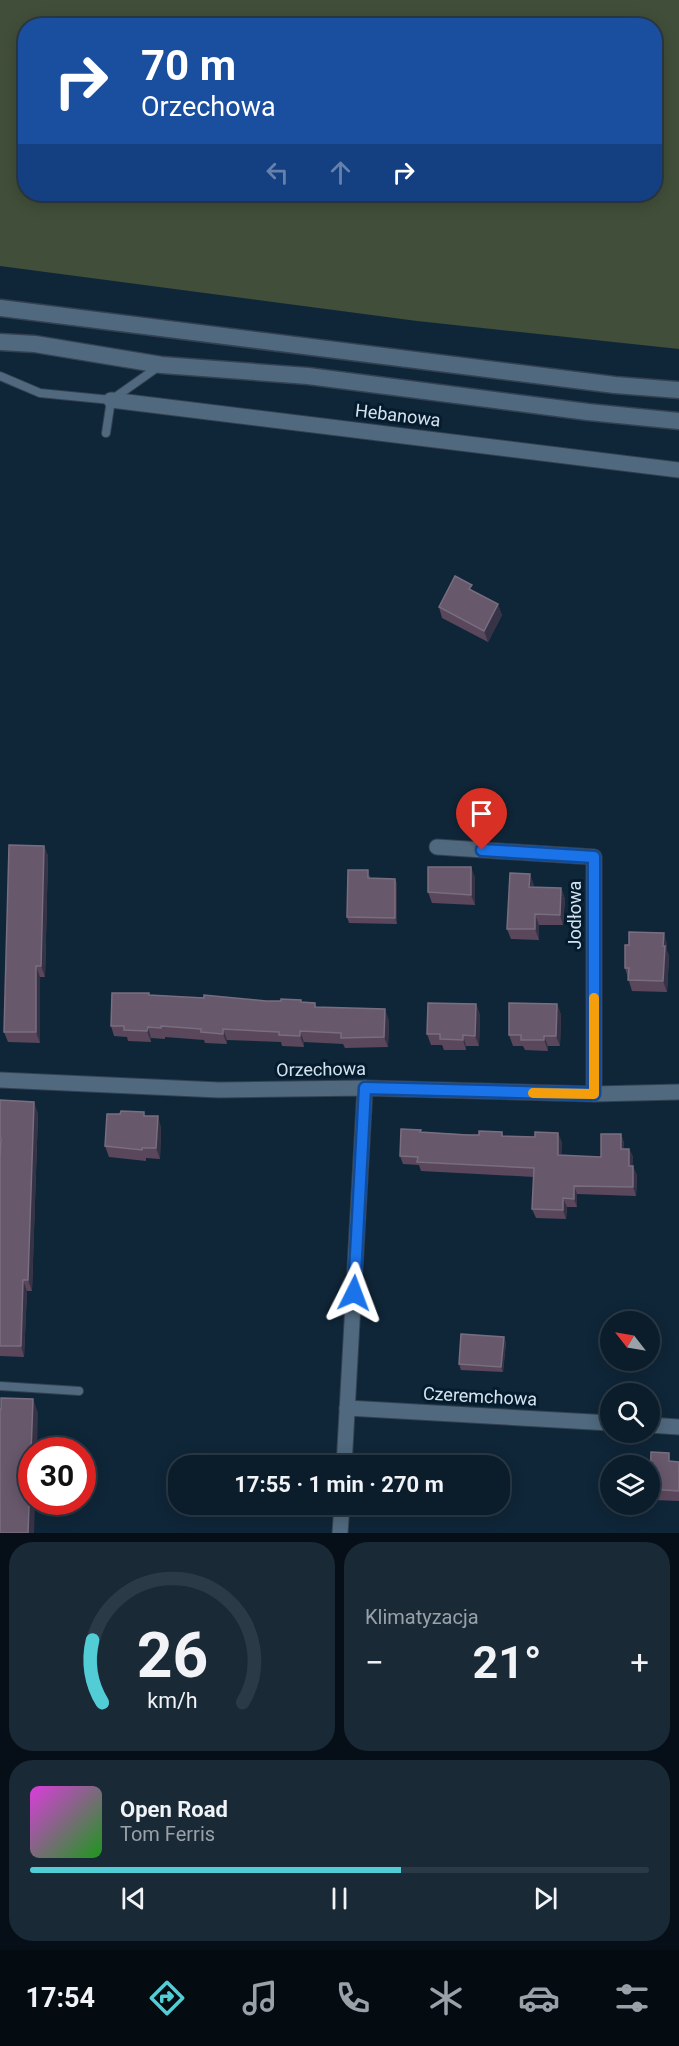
<!DOCTYPE html>
<html lang="pl">
<head>
<meta charset="utf-8">
<style>
	:root { --surface:#0b1c2a; --page:#192936; --text:#f1f3f6; --muted:#9aa1a8; --line:#2b3a47; --accent:#52ccd5 }
	body { margin:0; font-family:Roboto,sans-serif; background:var(--page); color:var(--text); height:100vh; display:flex; flex-direction:column; font-size:22px; white-space:nowrap }
	* { box-sizing:border-box; margin:0 }
	p { font-size:20px; color:var(--muted) }
	.icon { flex:none; width:33px; height:33px; fill:none; stroke:currentColor; stroke-width:2; stroke-linecap:round; stroke-linejoin:round }
	.map { position:relative; height:1533px; overflow:hidden }
	.side { display:flex; flex-direction:column; gap:9px; padding:9px; background:#060f17; flex:1 }
	.side>* { flex:none }
	.guide { position:absolute; left:18px; top:18px; width:644px; height:183px; border-radius:24px; box-shadow:0 3px 15px #0003,0 0 0 2px var(--line); background:#1a4fa0; color:#fff; overflow:hidden }
	.needle { width:39px; rotate:301deg }
	.fabs { position:absolute; left:600px; top:1311px; display:grid; gap:12px }
	.fabs a { display:grid; place-items:center; width:60px; height:60px; border-radius:50%; background:var(--surface); box-shadow:0 3px 15px #0003,0 0 0 2px var(--line); font-size:30px }
	.speed { position:absolute; left:18px; top:1437px; display:flex; gap:12px; font-size:30px; font-weight:700; text-align:center }
	.speed>* { display:grid; place-content:center; width:78px; height:78px; border-radius:50%; background:var(--surface); box-shadow:0 3px 15px #0003,0 0 0 2px var(--line); line-height:1 }
	.speed .limit { border:9px solid #d22; background:#fff; color:#111 }
	.pin { position:absolute; display:grid; place-items:center; width:51px; height:51px; color:#fff; margin:-62px -26px; border-radius:50% 50% 50% 0; rotate:-45deg; box-shadow:0 0 6px #0007 }
	.pin .icon { rotate:45deg }
	.me { position:absolute; width:66px; margin:-33px; rotate:3deg; stroke-linejoin:round; filter:drop-shadow(0 0 4px #0008) }
	.turn { display:flex; align-items:center; gap:21px; height:126px; padding:0 24px; font-size:27px }
	.turn .icon { width:78px; height:78px; stroke-width:2.5 }
	.turn b { display:block; font-size:42px; line-height:51px }
	.lanes { display:flex; align-items:center; height:57px; padding:0 24px; background:#0003; justify-content:center; gap:30px; direction:ltr }
	.lanes .off { opacity:.35 }
	.big { font-size:45px; font-weight:700; line-height:1.1 }
	.side .widget { flex:1; display:flex; flex-direction:column; justify-content:center; gap:9px; min-width:0; padding:0 21px; border-radius:24px; background:var(--page) }
	.side .dial { align-items:center; gap:0 }
	.dial svg { height:156px; overflow:visible; fill:none; stroke:var(--line); stroke-width:7; stroke-linecap:round; text-anchor:middle }
	.dial text { fill:var(--text); stroke:none }
	.song { display:flex; align-items:center; gap:18px }
	.cover { width:72px; height:72px; border-radius:9px; background:linear-gradient(135deg,hsl(300 70% 55%),hsl(120 70% 35%)) }
	.played { height:6px; border-radius:3px; background:linear-gradient(90deg,var(--accent) 60%,var(--line) 60%) }
	.keys { display:flex; justify-content:space-around; direction:ltr }
	.heat { display:flex; justify-content:space-between; align-items:center; font-size:33px; direction:ltr }
	.side .tiles { flex:1; display:grid; gap:9px; grid-template-columns:1fr 1fr }
	.widget:last-child { grid-column:span 2 }
	.trip { position:absolute; left:168px; top:1455px; width:342px; height:60px; border-radius:24px; background:var(--surface); box-shadow:0 3px 15px #0003,0 0 0 2px var(--line); font-weight:700; line-height:60px; text-align:center }
	.tabs { display:flex; height:96px; justify-content:space-around; align-items:center; background:#040b11; color:var(--muted) }
	.tabs .icon { width:42px; height:42px }
	.tabs .selected { color:var(--accent) }
	.tabs b { font-size:27px; color:var(--text) }
	.map>svg:first-child { display:block }
	.green { fill:#414e39; fill-rule:evenodd }
	.lines { fill:none; stroke-linecap:round; stroke-linejoin:round }
	.service-casing { stroke:#334151; stroke-width:10 }
	.minor-casing { stroke:#334151; stroke-width:17 }
	.secondary-casing { stroke:#334151; stroke-width:19 }
	.service { stroke:#50697e; stroke-width:8 }
	.minor { stroke:#50697e; stroke-width:15 }
	.secondary { stroke:#50697e; stroke-width:16 }
	.wall { fill:#5a475b }
	.shaded-wall { fill:#373346 }
	.building { fill:#67586b; stroke:#796d80; stroke-width:1.5 }
	.route-casing { stroke:#114b97; stroke-width:15 }
	.route { stroke:#1a73e8; stroke-width:10 }
	.slow { stroke:#f59e0b; stroke-width:10 }
	.labels { text-anchor:middle; dominant-baseline:central; stroke-width:6; stroke-linejoin:round; paint-order:stroke }
	.street-label { font-size:18px; fill:#d5e3ef; stroke:#051c2e }
</style>
</head>
<body>
<div class="map">
<svg width="679" height="1533" viewBox="0 0 679 1533">
	<rect width="100%" height="100%" fill="#0f2638"/>
	<path class="green" d="M0 0H679V349L417 321 0 266ZM26 26H654V194H26Z"/>
	<g class="lines">
		<g class="service-casing">
			<g id="service">
				<path d="M0 376 40 393 111 400 106 433"/>
				<path d="M114 398 158 367"/>
				<path d="M0 1386 79 1391"/>
			</g>
		</g>
		<g class="minor-casing">
			<g id="minor">
				<path d="M111 400 679 470"/>
				<path d="M437 847 594 857V1094"/>
				<path d="M0 1080 219 1090 365 1088 594 1094 679 1092"/>
				<path d="M347 1408 610 1423"/>
				<path d="M650 1425 679 1427"/>
				<path d="M344 1466 365 1088"/>
				<path d="M340 1533 342 1504"/>
			</g>
		</g>
		<g class="secondary-casing">
			<g id="secondary">
				<path d="M0 308 615 385 679 390"/>
				<path d="M0 342 35 344 162 365 308 376 588 412 679 421"/>
			</g>
		</g>
		<use href="#service" class="service"/>
		<use href="#minor" class="minor"/>
		<use href="#secondary" class="secondary"/>
	</g>
	<g class="wall">
		<path d="M474 591 502 615 488 642 442 618 439 607Z"/>
		<path d="M44 846 48 856 45 977H40V1043L8 1042 4 1032Z"/>
		<path d="M370 875V878L395 879 397 884V924L349 923 347 917Z"/>
		<path d="M475 877V905L432 903 428 892Z"/>
		<path d="M534 885V887L561 888 565 899 563 925H539V940L511 939 507 929Z"/>
		<path d="M667 944V951L669 956 667 992 632 991 625 968Z"/>
		<path d="M149 993V995L302 1003 317 1007 389 1020 388 1047 345 1048 343 1044 304 1042V1047L282 1046 281 1042 227 1040V1044L205 1043 204 1040 165 1037V1039L151 1038V1042L128 1041 127 1037 114 1036 111 1026Z"/>
		<path d="M476 1004 480 1015 479 1046H466V1050H444L442 1045H431L427 1034Z"/>
		<path d="M557 1004 561 1015 560 1046H548V1051L525 1050 523 1046H513L509 1035Z"/>
		<path d="M0 1100 38 1113 32 1291H27L24 1357 0 1356Z"/>
		<path d="M145 1116 161 1127 160 1159 146 1158V1161L109 1157 105 1146Z"/>
		<path d="M422 1132 479 1135 502 1132 503 1136 562 1142 561 1155 601 1157 621 1134 624 1143V1149H629L633 1157 632 1166 637 1175 636 1196 577 1194V1207H567L566 1219 536 1218 532 1209 534 1177 421 1171 419 1165 403 1164 400 1156Z"/>
		<path d="M506 1342 503 1372 461 1370 459 1364Z"/>
		<path d="M679 1462V1501L653 1500 650 1489Z"/>
	</g>
	<g class="shaded-wall">
		<path d="M498 604 502 615 488 642 484 631Z"/>
		<path d="M44 846 48 856 45 977 41 966Z"/>
		<path d="M471 867 475 877V905L471 895Z"/>
		<path d="M530 874 534 885 533 897 529 887Z"/>
		<path d="M395 879 397 884V924L395 918Z"/>
		<path d="M561 888 565 899 563 925 560 915Z"/>
		<path d="M535 914 539 925V940L535 929Z"/>
		<path d="M664 933 667 944V951L669 956 667 992 663 981Z"/>
		<path d="M36 966 40 977V1043L36 1032Z"/>
		<path d="M476 1004 480 1015 479 1046 475 1036Z"/>
		<path d="M557 1004 561 1015 560 1046 556 1036Z"/>
		<path d="M385 1009 389 1020 388 1047 384 1037Z"/>
		<path d="M148 1027 151 1038V1042L147 1031Z"/>
		<path d="M223 1029 227 1040V1044L223 1034Z"/>
		<path d="M300 1031 304 1042V1047L300 1036Z"/>
		<path d="M463 1035 466 1046V1050L463 1040Z"/>
		<path d="M544 1036 548 1046V1051L544 1040Z"/>
		<path d="M34 1102 38 1113 32 1291 28 1280Z"/>
		<path d="M158 1116 161 1127 160 1159 156 1148Z"/>
		<path d="M558 1133 562 1142 561 1163 558 1155Z"/>
		<path d="M621 1134 624 1143V1157L621 1149Z"/>
		<path d="M629 1149 633 1157 632 1175 629 1166Z"/>
		<path d="M633 1166 637 1175 636 1196 633 1187Z"/>
		<path d="M574 1186 577 1194V1207L574 1199Z"/>
		<path d="M563 1198 567 1207 566 1219 563 1210Z"/>
		<path d="M23 1280 27 1291 24 1357 21 1346Z"/>
		<path d="M504 1337 506 1342 503 1372 501 1367Z"/>
		<path d="M33 1399 38 1413 37 1450H32V1502H35L34 1533H28Z"/>
	</g>
	<g class="building">
		<path d="M455 576 472 585 469 589 498 604 484 631 439 607Z"/>
		<path d="M9 845 44 846 41 966H36V1032H4Z"/>
		<path d="M428 867H471V895L428 892Z"/>
		<path d="M348 870H368V878L395 879V918L347 917Z"/>
		<path d="M510 873 530 874 529 887 561 888 560 915 535 914V929H507Z"/>
		<path d="M629 932 664 933 663 946H665L663 981 628 980 629 968H625V945H629Z"/>
		<path d="M112 993H149V995L204 998V995L266 1001H281V999L301 1000V1002L315 1003V1007L385 1009 384 1037 341 1038V1033L300 1031V1036L279 1035V1032L223 1029V1034L201 1032V1029L161 1026V1028L148 1027 147 1031 124 1030V1026H111Z"/>
		<path d="M428 1003 476 1004 475 1036 463 1035V1040L440 1039V1034H427Z"/>
		<path d="M509 1003 557 1004 556 1036H544V1040H521V1035H509Z"/>
		<path d="M0 1100 34 1102 28 1280H23L21 1346H0V1160L1 1138 0 1137Z"/>
		<path d="M121 1111 144 1112V1116H158L156 1148H142V1150L105 1146 107 1114H120Z"/>
		<path d="M401 1129 421 1130 420 1132 467 1135H479V1131L502 1132V1136L535 1137V1132L558 1133V1155L601 1157V1134H621V1149H629V1166H633V1187L574 1186V1199L563 1198V1210L532 1209 534 1168 417 1162 418 1157 400 1156Z"/>
		<path d="M461 1334 504 1337 501 1367 459 1364Z"/>
		<path d="M1 1398 33 1399 28 1533H0V1409H1Z"/>
		<path d="M651 1452 669 1453V1461L679 1462V1491L650 1489Z"/>
	</g>
	<g class="lines">
		<g class="route-casing">
			<path id="route" d="M354 1293 365 1088 594 1094V857L482 850"/>
		</g>
		<use href="#route" class="route"/>
		<path class="slow" d="M533 1093 594 1094V998"/>
	</g>
	<g class="labels">
		<g class="street-label">
			<text transform="translate(398 415) rotate(7)">Hebanowa</text>
			<text transform="translate(574 915) rotate(-90)">Jodłowa</text>
			<text transform="translate(321 1069) rotate(-1)">Orzechowa</text>
			<text transform="translate(480 1396) rotate(3)">Czeremchowa</text>
		</g>
	</g>
</svg>
<div class="fabs">
<a><svg class="needle" viewBox="-14 -14 28 28"><path d="M0-13l5 13h-10z" fill="#e53935"/><path d="M0 13l5-13h-10z" fill="#9aa1a8"/></svg></a>
<a><svg class="icon" aria-label="search" viewBox="0 0 24 24"><circle cx="10" cy="10" r="6"/><path d="M15 15l6 6"/></svg></a>
<a><svg class="icon" aria-label="layers" viewBox="0 0 24 24"><path d="M12 4l9 5-9 5-9-5zM3 14l9 5 9-5"/></svg></a>
</div>
<div class="speed"><div class="limit">30</div></div>
<div class="pin" style="left:482px;top:850px;background:#d93025"><svg class="icon" aria-label="arrive" viewBox="0 0 24 24"><path d="M6 21V4h12l-3 4 3 4H6"/></svg></div>
<svg class="me" style="left:354px;top:1293px" viewBox="-20 -20 40 40"><path d="M0-17L14 15 0 8-14 15z" fill="#1a73e8" stroke="#fff" stroke-width="4"/></svg>
<div class="trip">17:55 · 1 min · 270 m</div>
<div class="guide">
<div class="turn"><svg class="icon" aria-label="right" viewBox="0 0 24 24"><path d="M7 20v-9h11M14 6l5 5-5 5"/></svg><div><b>70 m</b>Orzechowa</div></div>
<div class="lanes"><svg class="icon off" aria-label="left" viewBox="0 0 24 24"><path d="M17 20v-9H6M10 6l-5 5 5 5"/></svg><svg class="icon off" aria-label="ahead" viewBox="0 0 24 24"><path d="M12 20V5M6 11l6-6 6 6"/></svg><svg class="icon" aria-label="right" viewBox="0 0 24 24"><path d="M7 20v-9h11M14 6l5 5-5 5"/></svg></div>
</div>
</div>
<section class="side">
<div class="tiles">
<div class="widget dial"><svg viewBox="0 0 100 80">
<path d="M14 69A42 42 0 1 1 86 69"/>
<path d="M14 69A42 42 0 0 1 9 37" stroke="#52ccd5"/>
<text x="50" y="56" font-size="32" font-weight="700">26</text>
<text x="50" y="72" font-size="11">km/h</text>
</svg></div>
<div class="widget"><p>Klimatyzacja</p>
<div class="heat"><a>−</a><b class="big">21°</b><a>+</a></div>
</div>
<div class="widget">
<div class="song"><i class="cover"></i><div><b>Open Road</b><p>Tom Ferris</p></div></div>
<div class="played"></div>
<div class="keys"><svg class="icon" aria-label="previous" viewBox="0 0 24 24"><path d="M18 5L8 12l10 7zM5 5v14"/></svg><svg class="icon" aria-label="pause" viewBox="0 0 24 24"><path d="M8 5v14M16 5v14"/></svg><svg class="icon" aria-label="next" viewBox="0 0 24 24"><path d="M6 5l10 7-10 7zM19 5v14"/></svg></div>
</div>
</div>
</section>
<nav class="tabs">
<b>17:54</b>
<svg class="icon selected" aria-label="directions" viewBox="0 0 24 24"><path d="M12 3l9 9-9 9-9-9zM9 14v-3h6M13 9l2 2-2 2"/></svg>
<svg class="icon" aria-label="music" viewBox="0 0 24 24"><path d="M9 18V5l10-2v13"/><circle cx="6" cy="18" r="3"/><circle cx="16" cy="16" r="3"/></svg>
<svg class="icon" aria-label="phone" viewBox="0 0 24 24"><path d="M5 4h4l2 5-3 2q2 4 5 5l2-3 5 2v4C11 20 4 13 5 4z"/></svg>
<svg class="icon" aria-label="climate" viewBox="0 0 24 24"><path d="M12 3v18M4 7l16 10M4 17L20 7"/></svg>
<svg class="icon" aria-label="car" viewBox="0 0 24 24"><path d="M5 17H2v-5l4-1 3-4h7l3 4 3 1v5h-3M9 17h6M6 11h13"/><circle cx="7" cy="17" r="2"/><circle cx="17" cy="17" r="2"/></svg>
<svg class="icon" aria-label="filters" viewBox="0 0 24 24"><path d="M4 7h16M4 17h16"/><circle cx="9" cy="7" r="2"/><circle cx="15" cy="17" r="2"/></svg>
</nav>
</body>
</html>
